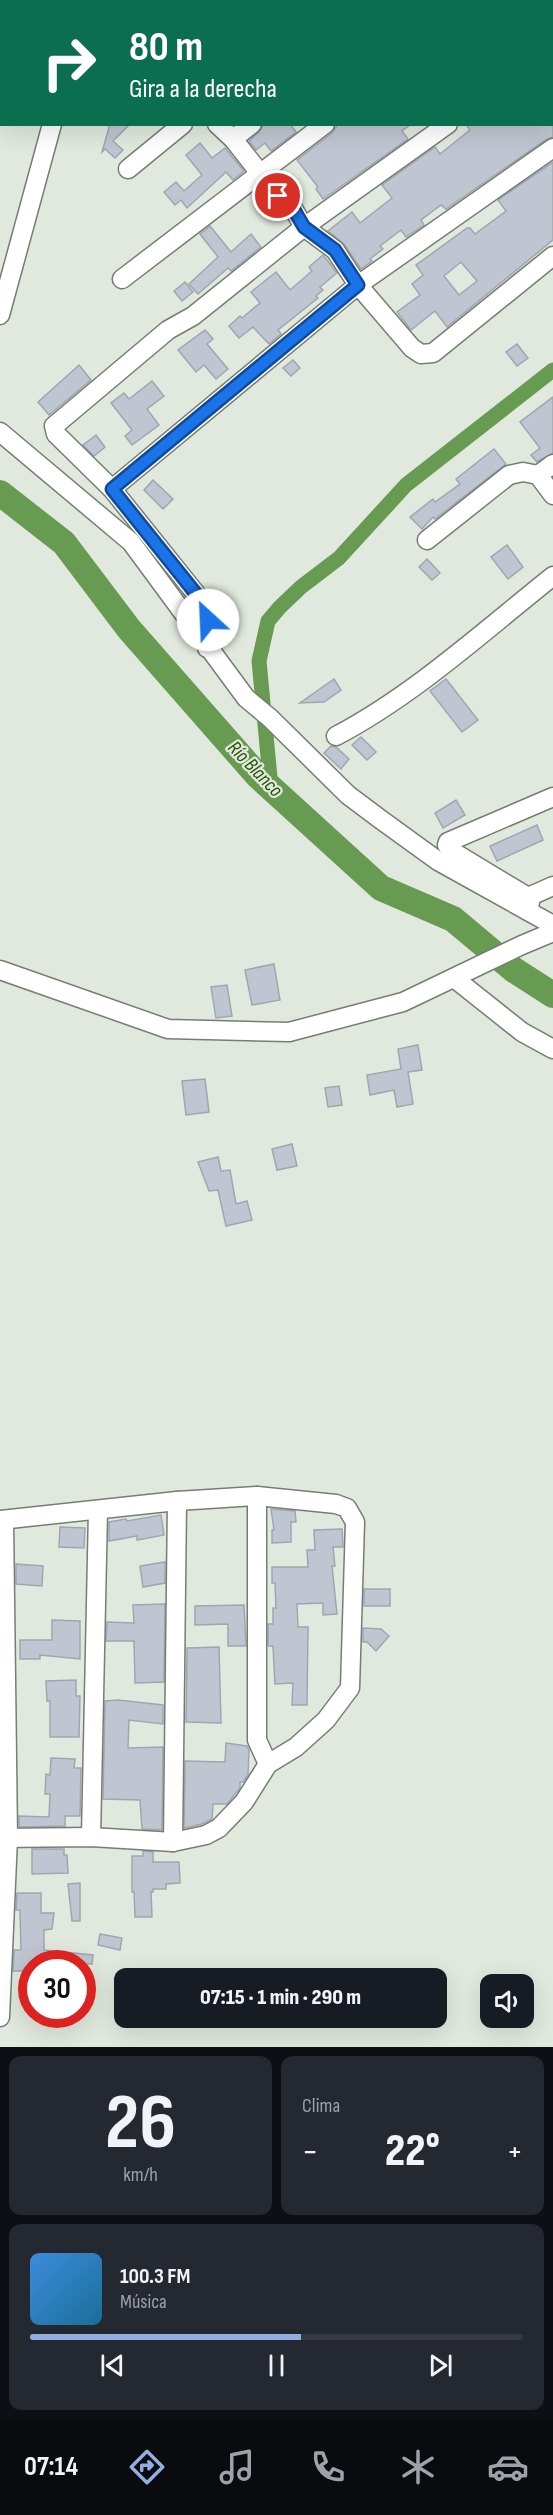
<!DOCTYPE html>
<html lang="es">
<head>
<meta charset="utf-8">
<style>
	:root { --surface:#171b24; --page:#242831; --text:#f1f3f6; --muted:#9ea1a6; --line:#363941; --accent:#93ade0 }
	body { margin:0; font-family:"Sofia Sans Condensed",sans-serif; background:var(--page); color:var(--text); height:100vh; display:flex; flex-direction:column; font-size:22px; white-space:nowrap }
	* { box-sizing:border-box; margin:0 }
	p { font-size:20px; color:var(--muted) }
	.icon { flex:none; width:33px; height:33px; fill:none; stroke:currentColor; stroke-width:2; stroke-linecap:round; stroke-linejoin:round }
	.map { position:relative; height:2047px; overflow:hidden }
	.panel { display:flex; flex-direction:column; gap:9px; padding:9px; background:#0d0f14; flex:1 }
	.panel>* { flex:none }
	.guide { position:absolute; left:0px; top:0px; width:554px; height:126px; box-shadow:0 6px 24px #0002; background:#0b6e4f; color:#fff; overflow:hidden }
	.tools { position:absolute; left:480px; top:1974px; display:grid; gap:12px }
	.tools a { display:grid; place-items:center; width:54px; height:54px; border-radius:12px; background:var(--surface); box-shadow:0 6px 24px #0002; font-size:30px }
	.speed { position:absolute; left:18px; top:1950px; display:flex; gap:12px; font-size:30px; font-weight:700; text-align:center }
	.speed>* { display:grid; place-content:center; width:78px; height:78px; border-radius:50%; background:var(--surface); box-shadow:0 6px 24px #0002; line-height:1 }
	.speed .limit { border:9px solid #d22; background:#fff; color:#111 }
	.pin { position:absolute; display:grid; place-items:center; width:51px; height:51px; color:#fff; margin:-26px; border:3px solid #fff; border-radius:50%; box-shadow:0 2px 6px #0007 }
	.me { position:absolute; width:66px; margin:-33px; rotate:335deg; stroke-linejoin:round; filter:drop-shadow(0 0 4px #0008) }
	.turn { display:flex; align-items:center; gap:21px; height:126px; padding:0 30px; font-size:27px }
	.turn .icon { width:78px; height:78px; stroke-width:2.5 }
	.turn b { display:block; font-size:42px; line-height:51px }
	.big { font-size:45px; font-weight:800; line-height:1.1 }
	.panel .tile { flex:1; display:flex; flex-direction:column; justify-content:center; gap:9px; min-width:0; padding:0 21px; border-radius:12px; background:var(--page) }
	.panel .dial { align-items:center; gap:0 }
	.dial b { font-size:78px; line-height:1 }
	.song { display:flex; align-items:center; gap:18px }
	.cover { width:72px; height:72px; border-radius:9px; background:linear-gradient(135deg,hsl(210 70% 55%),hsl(200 70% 35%)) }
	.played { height:6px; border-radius:3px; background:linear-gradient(90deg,var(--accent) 55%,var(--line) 55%) }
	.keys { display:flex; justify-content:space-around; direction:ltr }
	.heat { display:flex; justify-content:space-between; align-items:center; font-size:33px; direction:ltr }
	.panel .tiles { flex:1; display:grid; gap:9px; grid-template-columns:1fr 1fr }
	.tile:last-child { grid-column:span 2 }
	.trip { position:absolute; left:114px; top:1968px; width:333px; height:60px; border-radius:12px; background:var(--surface); box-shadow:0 6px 24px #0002; font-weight:800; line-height:60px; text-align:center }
	.tabs { display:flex; height:96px; justify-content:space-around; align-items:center; background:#090b0e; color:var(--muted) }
	.tabs .icon { width:42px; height:42px }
	.tabs .selected { color:var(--accent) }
	.tabs b { font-size:27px; color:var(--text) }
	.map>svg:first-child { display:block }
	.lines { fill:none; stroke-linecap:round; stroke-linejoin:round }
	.canal { stroke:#689b52; stroke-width:15 }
	.river { stroke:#689b52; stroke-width:26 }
	.building { fill:#bfc6d1; stroke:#9fa6b0; stroke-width:1.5; fill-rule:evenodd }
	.minor-casing { stroke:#767d73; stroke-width:21 }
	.minor { stroke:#fff; stroke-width:18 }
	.route-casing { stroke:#114b97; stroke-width:15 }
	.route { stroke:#1a73e8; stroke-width:10 }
	.labels { text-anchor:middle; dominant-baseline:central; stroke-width:4.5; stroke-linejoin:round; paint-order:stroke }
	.water-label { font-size:20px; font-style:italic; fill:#235303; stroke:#e1e9de }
</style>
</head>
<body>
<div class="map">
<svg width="553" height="2047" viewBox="0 0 553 2047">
	<rect width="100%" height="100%" fill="#e1e9de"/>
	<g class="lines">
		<path class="canal" d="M271 788 259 661 268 621 280 607 301 587 339 558 406 485 553 370"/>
		<path class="river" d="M0 493 64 543 129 629 258 776 381 888 453 919 514 970 553 995"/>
	</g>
	<g class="building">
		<path d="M110 124H130L113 141 123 150 115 158 105 149 102 152Z"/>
		<path d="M264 124H290L296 132 271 151 265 143 256 150 249 141 259 132Z"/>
		<path d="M338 124H411L402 131 408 139 323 199 316 189 318 187 297 160 332 133Z"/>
		<path d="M466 124H553V137L547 139 446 209 441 205 421 220 424 225 406 237 401 230 380 246 383 249 370 259 372 261 361 269 344 244 328 231 352 212 360 223 392 198 382 185 435 147 440 154 470 130Z"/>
		<path d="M200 143 212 158 225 148 244 171 233 180 226 172 187 208 181 200 175 205 164 192 176 182 184 191 202 175 186 155Z"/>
		<path d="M553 162V240L447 327 435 311 411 330 397 312 420 295 412 284 423 275 416 265 467 228H470L475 234 506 211 498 200ZM461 262 477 281 459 295 444 276Z"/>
		<path d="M210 226 231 252 251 234 261 247 231 271 228 268 198 294 189 284 218 257 200 234Z"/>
		<path d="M323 255 337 273 320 287 323 290 316 296 318 298 278 330 281 334 269 344 253 327 239 338 229 326 240 316 242 318 260 303 251 292 276 272 290 290 312 271 309 267Z"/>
		<path d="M185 282 193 292 182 301 174 291Z"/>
		<path d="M205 330 213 339 207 344 228 369 216 379 204 365 196 372 178 350Z"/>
		<path d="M517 344 528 358 517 366 506 352Z"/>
		<path d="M293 360 300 368 291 376 283 368Z"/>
		<path d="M79 365 91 380 49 415 38 402Z"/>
		<path d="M152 381 164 396 147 409 159 425 132 445 125 436 132 430 111 403 124 393 129 399Z"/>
		<path d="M553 397V453L537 462 531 455 540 448 520 422Z"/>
		<path d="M96 435 105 447 94 456 83 445Z"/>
		<path d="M494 449 506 464 435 519 433 517 422 529 410 517 433 499 435 502 460 484 456 479Z"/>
		<path d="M153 480 173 499 163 509 144 490Z"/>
		<path d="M507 545 523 567 508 579 491 557Z"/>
		<path d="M427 559 440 573 432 580 419 567Z"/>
		<path d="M334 679 341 690 324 702 300 703Z"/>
		<path d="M446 679 478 720 462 732 430 691Z"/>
		<path d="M361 737 376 752 367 760 352 745Z"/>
		<path d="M331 746 336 747 349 759 341 769 324 753Z"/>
		<path d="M456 800 465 815 443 828 435 813Z"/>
		<path d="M537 825 543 840 497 861 490 846Z"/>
		<path d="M274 964 280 1000 252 1005 245 970Z"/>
		<path d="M227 985 232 1016 216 1018 211 987Z"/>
		<path d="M418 1045 422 1070 408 1072 413 1104 397 1107 394 1090 370 1095 367 1075 401 1069 398 1049Z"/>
		<path d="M205 1079 209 1112 186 1115 182 1081Z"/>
		<path d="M339 1086 342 1105 328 1107 325 1088Z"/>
		<path d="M292 1144 297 1166 277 1170 272 1149Z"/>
		<path d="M218 1157 221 1171 230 1170 236 1204 247 1201 252 1220 226 1226 218 1190 209 1191 198 1162Z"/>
		<path d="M271 1509 295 1511 296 1522H291V1542L272 1543V1530H274Z"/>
		<path d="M161 1515 164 1535 137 1540V1536L109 1541V1522L126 1519 127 1521Z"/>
		<path d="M60 1527 85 1528 84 1548 59 1547Z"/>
		<path d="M342 1529 343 1547H333L335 1566H332L337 1614 323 1615V1603L297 1604 298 1627H308L307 1705H292L293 1683 275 1684 273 1646H268V1624H273V1608H276L275 1583H272V1567H308L307 1550H315L314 1530Z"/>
		<path d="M165 1562V1583L143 1587 140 1566Z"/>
		<path d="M16 1564 43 1566 42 1586 16 1584Z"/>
		<rect x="364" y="1589" width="26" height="17"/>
		<path d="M165 1604 164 1682 135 1683 134 1641H106L107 1622 134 1623 133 1605Z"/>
		<path d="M244 1605 246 1646H228V1624L195 1625V1606Z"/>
		<path d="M52 1620 80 1621V1659L40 1655V1659H20V1640H52Z"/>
		<path d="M363 1628 381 1629 389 1636 376 1651 367 1642H363Z"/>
		<path d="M219 1647 221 1723 186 1722 187 1648Z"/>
		<path d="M76 1680V1696H80L79 1737H50V1701H47L46 1681Z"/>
		<path d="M118 1700 163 1705V1724L129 1720 128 1748 163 1747 162 1830 142 1829 140 1800 103 1799 105 1701Z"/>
		<path d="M226 1743 247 1746 249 1750 248 1775 243 1782H240V1788L227 1804H213L212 1819 202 1824 184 1828 185 1761 225 1762Z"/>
		<path d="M51 1758 75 1759 74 1768H81L80 1816H65V1826L19 1827V1816L49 1817 50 1794H45L46 1774 50 1775Z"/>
		<path d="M32 1849H64V1855H67L68 1873 32 1874Z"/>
		<path d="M143 1851 153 1852V1862H179L180 1883 166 1884V1889H153V1892H151L152 1917H135L134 1892H132V1856H143Z"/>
		<path d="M80 1883V1921H72L68 1884Z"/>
		<path d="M17 1893H41V1913H54L52 1929 44 1930V1950L93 1955 92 1964H32V1971H13L14 1950H21L20 1910H16Z"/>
		<path d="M100 1934 122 1938 120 1950 98 1945Z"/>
	</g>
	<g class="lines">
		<g class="minor-casing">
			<g id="minor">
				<path d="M507 0 508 2"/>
				<path d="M86 2V0"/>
				<path d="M232 2 235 0"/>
				<path d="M409 2 411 0"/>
				<path d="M488 2 490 0"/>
				<path d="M552 60 553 61"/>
				<path d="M217 124 233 139 278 196 294 210 304 227 335 250 358 285 412 348 421 354 433 353 553 256"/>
				<path d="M233 139 252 124"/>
				<path d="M128 169 183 124"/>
				<path d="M122 279 325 124"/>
				<path d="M0 315 52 124"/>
				<path d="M0 432 131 542 246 698 270 718 348 795 380 819 438 861 553 925"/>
				<path d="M538 475 553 464"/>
				<path d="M112 489 358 285 553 148"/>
				<path d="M427 540 509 475 523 472 538 475 553 495"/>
				<path d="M207 648 208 620 201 600 112 489 56 434 54 426 168 330 193 316 304 227 448 124"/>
				<path d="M336 736C414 695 484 631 553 576"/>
				<path d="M528 897 553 886"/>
				<path d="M528 911 530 902 528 897 450 850 447 845 448 842 553 797"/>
				<path d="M0 970 168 1029 289 1032 403 1002 522 945 553 932"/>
				<path d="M454 978 522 1032 553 1049"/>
				<path d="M257 1496V1740L268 1764"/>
				<path d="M0 1520 177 1501 257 1496 336 1504 347 1508 355 1522 350 1688 326 1720 296 1747 268 1764 244 1802 219 1828 206 1835 173 1842 91 1837 0 1838"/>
				<path d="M91 1837 98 1510"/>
				<path d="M173 1842 177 1501"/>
				<path d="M0 2017 8 1838 4 1520"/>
			</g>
		</g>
		<use href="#minor" class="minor"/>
	</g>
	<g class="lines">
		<g class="route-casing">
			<path id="route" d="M208 620 201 600 112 489 358 285 335 250 304 227 294 210 278 196"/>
		</g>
		<use href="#route" class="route"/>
	</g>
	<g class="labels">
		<g class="water-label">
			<text transform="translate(255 769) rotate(46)">Río Blanco</text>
		</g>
	</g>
</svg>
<div class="tools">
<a><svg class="icon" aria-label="sound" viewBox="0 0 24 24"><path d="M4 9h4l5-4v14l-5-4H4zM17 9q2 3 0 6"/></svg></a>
</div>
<div class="speed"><div class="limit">30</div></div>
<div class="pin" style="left:278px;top:196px;background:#d93025"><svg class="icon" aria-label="arrive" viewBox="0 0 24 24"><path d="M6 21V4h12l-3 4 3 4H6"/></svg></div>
<svg class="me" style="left:208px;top:620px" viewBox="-20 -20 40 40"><circle r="19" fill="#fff"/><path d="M0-13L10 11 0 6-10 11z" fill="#1a73e8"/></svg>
<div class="trip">07:15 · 1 min · 290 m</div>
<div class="guide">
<div class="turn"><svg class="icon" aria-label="right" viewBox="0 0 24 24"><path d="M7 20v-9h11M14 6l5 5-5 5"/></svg><div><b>80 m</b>Gira a la derecha</div></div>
</div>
</div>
<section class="panel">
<div class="tiles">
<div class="tile dial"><b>26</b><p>km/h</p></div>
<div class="tile"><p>Clima</p>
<div class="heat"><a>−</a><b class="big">22°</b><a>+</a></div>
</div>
<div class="tile">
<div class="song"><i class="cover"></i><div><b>100.3 FM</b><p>Música</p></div></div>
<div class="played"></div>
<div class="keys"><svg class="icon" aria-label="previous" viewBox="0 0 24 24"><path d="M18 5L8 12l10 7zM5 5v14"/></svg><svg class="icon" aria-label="pause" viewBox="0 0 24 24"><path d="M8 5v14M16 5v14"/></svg><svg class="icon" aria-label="next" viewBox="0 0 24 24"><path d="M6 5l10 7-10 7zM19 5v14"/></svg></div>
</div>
</div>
</section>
<nav class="tabs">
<b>07:14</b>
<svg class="icon selected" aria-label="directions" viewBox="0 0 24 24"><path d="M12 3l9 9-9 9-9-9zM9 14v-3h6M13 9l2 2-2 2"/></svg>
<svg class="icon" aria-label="music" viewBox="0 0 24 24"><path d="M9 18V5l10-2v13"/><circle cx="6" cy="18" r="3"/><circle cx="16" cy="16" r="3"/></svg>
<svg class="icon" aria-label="phone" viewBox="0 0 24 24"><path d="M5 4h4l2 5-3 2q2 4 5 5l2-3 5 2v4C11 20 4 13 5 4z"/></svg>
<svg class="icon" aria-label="climate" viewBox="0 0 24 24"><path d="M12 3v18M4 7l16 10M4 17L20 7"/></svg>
<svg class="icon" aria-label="car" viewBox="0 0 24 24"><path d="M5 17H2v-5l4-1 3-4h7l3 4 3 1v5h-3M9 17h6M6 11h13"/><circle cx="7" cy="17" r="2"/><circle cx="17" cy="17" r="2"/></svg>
</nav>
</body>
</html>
